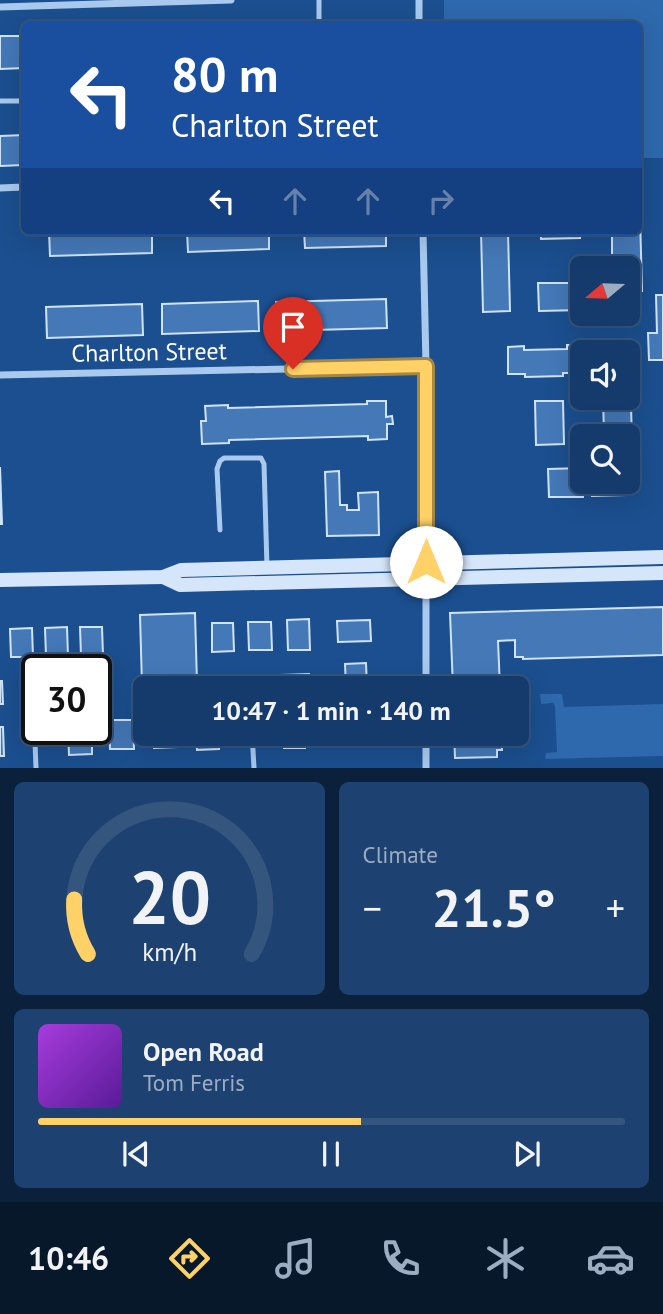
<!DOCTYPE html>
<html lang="en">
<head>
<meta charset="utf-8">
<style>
	:root { --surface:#143b6b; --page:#1d4271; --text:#f1f3f6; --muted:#9dadc1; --line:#33557e; --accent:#ffd166 }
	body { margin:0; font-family:"PT Sans",sans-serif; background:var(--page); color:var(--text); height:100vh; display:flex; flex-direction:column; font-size:26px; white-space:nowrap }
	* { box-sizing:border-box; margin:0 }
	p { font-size:23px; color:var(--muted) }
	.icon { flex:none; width:38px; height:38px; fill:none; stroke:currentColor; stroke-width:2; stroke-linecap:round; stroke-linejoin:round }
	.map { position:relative; height:768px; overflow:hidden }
	.details { display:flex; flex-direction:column; gap:14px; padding:14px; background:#0b203b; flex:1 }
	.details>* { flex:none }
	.hud { position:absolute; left:21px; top:21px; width:621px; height:214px; border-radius:10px; box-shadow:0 7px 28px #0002,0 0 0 2px var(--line); background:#1a4fa0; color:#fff; overflow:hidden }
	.needle { width:46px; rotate:251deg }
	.fabs { position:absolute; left:570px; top:256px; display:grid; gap:14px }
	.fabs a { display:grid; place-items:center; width:70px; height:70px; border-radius:10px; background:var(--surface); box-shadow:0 7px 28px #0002,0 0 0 2px var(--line); font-size:35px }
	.speed { position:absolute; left:21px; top:654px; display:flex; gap:14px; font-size:35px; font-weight:700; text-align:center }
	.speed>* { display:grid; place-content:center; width:91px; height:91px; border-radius:50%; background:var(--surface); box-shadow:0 7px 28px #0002,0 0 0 2px var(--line); line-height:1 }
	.speed .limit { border:4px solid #111; border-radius:10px; background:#fff; color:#111 }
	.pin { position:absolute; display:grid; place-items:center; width:60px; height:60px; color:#fff; margin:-72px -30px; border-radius:50% 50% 50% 0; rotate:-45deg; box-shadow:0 0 7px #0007 }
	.pin .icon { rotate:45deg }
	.me { position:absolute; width:77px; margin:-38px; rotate:0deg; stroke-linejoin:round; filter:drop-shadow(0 0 5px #0008) }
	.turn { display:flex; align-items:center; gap:24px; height:147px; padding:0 35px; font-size:32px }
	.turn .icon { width:91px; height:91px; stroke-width:2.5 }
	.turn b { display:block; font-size:49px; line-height:60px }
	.lanes { display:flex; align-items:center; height:66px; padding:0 35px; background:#0003; justify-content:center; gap:35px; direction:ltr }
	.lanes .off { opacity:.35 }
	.big { font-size:52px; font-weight:800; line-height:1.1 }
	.details .widget { flex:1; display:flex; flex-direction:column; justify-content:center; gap:10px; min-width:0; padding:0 24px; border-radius:10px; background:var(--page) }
	.details .dial { align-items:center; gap:0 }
	.dial svg { height:182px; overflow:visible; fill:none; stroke:var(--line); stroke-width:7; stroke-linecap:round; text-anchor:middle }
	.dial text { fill:var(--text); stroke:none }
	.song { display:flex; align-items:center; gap:21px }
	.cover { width:84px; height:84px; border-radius:10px; background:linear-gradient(135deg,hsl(280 70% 55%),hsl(270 70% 35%)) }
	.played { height:7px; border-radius:4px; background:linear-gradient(90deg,var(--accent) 55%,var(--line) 55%) }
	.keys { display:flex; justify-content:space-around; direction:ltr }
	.heat { display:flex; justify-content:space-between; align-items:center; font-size:38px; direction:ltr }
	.details .tiles { flex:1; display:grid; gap:14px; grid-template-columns:1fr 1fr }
	.widget:last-child { grid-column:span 2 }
	.trip { position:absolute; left:133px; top:676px; width:396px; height:70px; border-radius:10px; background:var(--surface); box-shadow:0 7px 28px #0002,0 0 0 2px var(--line); font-weight:800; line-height:70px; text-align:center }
	.tab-bar { display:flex; height:112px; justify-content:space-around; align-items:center; background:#08182b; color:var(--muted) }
	.tab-bar .icon { width:49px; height:49px }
	.tab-bar .current { color:var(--accent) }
	.tab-bar b { font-size:32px; color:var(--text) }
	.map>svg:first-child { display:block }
	.green { fill:#2e69ad }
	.building { fill:#4478b7; stroke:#cfe3fa; stroke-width:2 }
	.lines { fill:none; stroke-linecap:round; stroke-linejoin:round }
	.lane { stroke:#a9c9ee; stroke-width:5 }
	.street { stroke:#a9c9ee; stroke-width:7 }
	.secondary { stroke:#d6e6fa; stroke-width:14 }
	.route-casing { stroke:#a68842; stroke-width:18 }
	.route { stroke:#ffd166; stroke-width:12 }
	.labels { text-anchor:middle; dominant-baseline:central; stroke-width:7; stroke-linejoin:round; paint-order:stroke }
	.street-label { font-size:24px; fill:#fff; stroke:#1b4f8f }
</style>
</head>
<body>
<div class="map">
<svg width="663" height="768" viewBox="0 0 663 768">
	<rect width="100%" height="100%" fill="#1b4f8f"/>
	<g class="green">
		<path d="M444 0H663V158H639V24H444Z"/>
		<path d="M540 694H562L564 707 663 704V756L545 759 546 753 557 752 555 706 553 703 541 704Z"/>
	</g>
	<g class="building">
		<path d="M0 36H24V68L0 69Z"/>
		<path d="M24 135V165L0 166V136Z"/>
		<path d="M639 215H640L642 291 628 292V268H612V231H639Z"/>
		<path d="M49 231H152V253L50 256Z"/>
		<path d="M187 231H269V249L188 252Z"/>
		<path d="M304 231H386V246L305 248Z"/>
		<path d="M481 231H508L510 311 483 312Z"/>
		<path d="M526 231H596V234H580V238L541 239V236H526Z"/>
		<path d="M538 283H582V310L539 311Z"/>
		<path d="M656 295H663V360H649L648 333H657Z"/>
		<path d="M386 299 387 328 277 331 276 302Z"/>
		<path d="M258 301 259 331 162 334V304Z"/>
		<path d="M142 304 143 335 47 338 46 307Z"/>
		<path d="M567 345H588V352H583V361H578V373H563V376L525 377V374H508V347L524 346V350L567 349Z"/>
		<path d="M628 366H630L632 443H628V436H604L603 397H628Z"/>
		<path d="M367 401H386V417L392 416 393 424H387V439L368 440V436L229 440V443L202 444 201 421H206L205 406 228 405V408L367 404Z"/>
		<path d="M535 401H563L564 444 536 445Z"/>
		<path d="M0 467 2 524H0Z"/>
		<path d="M583 468V481H626V495L592 496V492L583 493V497H549L548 469Z"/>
		<path d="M339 471 340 505H347V510H359L358 493 378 492 379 535 327 536 325 472Z"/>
		<path d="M663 607V655L523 659V657H515V640L498 641 500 688H453L450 613Z"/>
		<path d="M195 613 197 683 142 685 140 615Z"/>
		<path d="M309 619 310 650H288L287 620Z"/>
		<path d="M370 620 371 641 338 642 337 621Z"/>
		<path d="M248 622H271L272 650H249Z"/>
		<path d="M212 623H233L234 651 212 652Z"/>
		<path d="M67 627 68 656H46L45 628Z"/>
		<path d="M80 627H102L103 655 81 656Z"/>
		<path d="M32 628 33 657H11L10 629Z"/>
		<path d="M366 663 367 688H346L345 664Z"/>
		<path d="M309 674 310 688H281V675Z"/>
		<path d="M0 681H2L3 704H0Z"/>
		<path d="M109 720H133L134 749H110Z"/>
		<path d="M0 727H3L4 756H0Z"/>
		<path d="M68 730H92V754L69 755Z"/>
		<path d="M154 733H176L177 747 154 748Z"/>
		<path d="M196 733H219V749L197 750Z"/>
		<path d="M283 733H305V748H284Z"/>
		<path d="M338 733H372V746L338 747Z"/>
		<path d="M454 733H501L502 750H497V757L455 758Z"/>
	</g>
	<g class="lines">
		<g class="lane">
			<path d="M319 0V24"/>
			<path d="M0 101H24"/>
			<path d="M220 530 217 469 220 461 224 458H261L264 464 267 567"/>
			<path d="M33 687 36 768"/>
			<path d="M252 733 254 768"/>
		</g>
		<g class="street">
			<path d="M419 0V24"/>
			<path d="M0 7 231 0"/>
			<path d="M0 188 24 187"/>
			<path d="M423 231 426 366V688"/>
			<path d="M0 375 426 366"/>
			<path d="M426 768V733"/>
		</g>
		<g class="secondary">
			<path d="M163 577 180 585 663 573"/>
			<path d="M0 580 163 577 181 570 663 557"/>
		</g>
	</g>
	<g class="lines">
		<g class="route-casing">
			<path id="route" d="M293 369 426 366V562"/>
		</g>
		<use href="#route" class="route"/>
	</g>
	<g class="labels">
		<g class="street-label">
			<text transform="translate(149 352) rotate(-1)">Charlton Street</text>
		</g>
	</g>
</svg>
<div class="fabs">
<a><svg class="needle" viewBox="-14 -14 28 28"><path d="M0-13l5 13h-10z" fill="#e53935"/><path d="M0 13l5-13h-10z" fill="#9dadc1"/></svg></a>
<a><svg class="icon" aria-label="sound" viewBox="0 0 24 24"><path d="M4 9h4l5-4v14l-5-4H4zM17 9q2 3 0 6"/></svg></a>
<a><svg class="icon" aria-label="search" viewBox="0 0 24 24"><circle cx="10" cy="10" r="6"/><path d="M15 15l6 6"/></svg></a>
</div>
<div class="speed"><div class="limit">30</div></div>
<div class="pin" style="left:293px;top:369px;background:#d93025"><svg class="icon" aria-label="arrive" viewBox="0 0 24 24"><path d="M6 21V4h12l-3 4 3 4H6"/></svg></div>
<svg class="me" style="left:426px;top:562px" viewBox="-20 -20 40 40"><circle r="19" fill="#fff"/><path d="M0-13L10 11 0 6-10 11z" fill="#ffd166"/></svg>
<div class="trip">10:47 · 1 min · 140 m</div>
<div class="hud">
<div class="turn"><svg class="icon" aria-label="left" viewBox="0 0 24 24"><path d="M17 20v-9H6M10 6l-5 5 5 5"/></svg><div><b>80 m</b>Charlton Street</div></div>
<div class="lanes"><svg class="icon" aria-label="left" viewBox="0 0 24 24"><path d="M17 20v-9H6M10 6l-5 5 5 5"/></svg><svg class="icon off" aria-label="ahead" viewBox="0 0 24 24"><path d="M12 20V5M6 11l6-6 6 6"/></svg><svg class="icon off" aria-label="ahead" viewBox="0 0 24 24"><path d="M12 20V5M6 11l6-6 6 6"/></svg><svg class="icon off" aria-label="right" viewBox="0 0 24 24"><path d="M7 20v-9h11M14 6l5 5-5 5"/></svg></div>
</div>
</div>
<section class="details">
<div class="tiles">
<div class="widget dial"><svg viewBox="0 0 100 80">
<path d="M14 69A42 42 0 1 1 86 69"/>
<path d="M14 69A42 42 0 0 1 8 45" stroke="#ffd166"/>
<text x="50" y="56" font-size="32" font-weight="700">20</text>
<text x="50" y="72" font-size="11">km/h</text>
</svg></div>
<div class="widget"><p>Climate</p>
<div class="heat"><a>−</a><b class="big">21.5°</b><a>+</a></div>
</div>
<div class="widget">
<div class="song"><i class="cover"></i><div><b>Open Road</b><p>Tom Ferris</p></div></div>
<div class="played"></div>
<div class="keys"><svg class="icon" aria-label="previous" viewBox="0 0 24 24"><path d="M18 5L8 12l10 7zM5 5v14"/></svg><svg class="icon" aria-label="pause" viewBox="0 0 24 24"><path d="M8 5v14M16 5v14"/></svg><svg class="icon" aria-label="next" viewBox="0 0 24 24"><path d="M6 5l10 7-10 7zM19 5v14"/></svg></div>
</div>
</div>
</section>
<nav class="tab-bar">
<b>10:46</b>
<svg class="icon current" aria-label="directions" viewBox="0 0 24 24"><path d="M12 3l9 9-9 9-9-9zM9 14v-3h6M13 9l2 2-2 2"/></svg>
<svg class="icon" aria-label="music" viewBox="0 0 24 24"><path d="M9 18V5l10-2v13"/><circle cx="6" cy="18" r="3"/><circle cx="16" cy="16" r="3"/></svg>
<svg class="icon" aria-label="phone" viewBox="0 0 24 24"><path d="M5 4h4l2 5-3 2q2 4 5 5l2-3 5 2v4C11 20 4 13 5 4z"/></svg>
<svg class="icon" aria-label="climate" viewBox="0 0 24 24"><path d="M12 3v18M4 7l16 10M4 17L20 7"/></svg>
<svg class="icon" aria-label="car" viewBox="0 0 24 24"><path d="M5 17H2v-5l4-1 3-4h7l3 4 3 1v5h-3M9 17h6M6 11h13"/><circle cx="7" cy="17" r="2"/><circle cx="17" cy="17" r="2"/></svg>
</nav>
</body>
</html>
